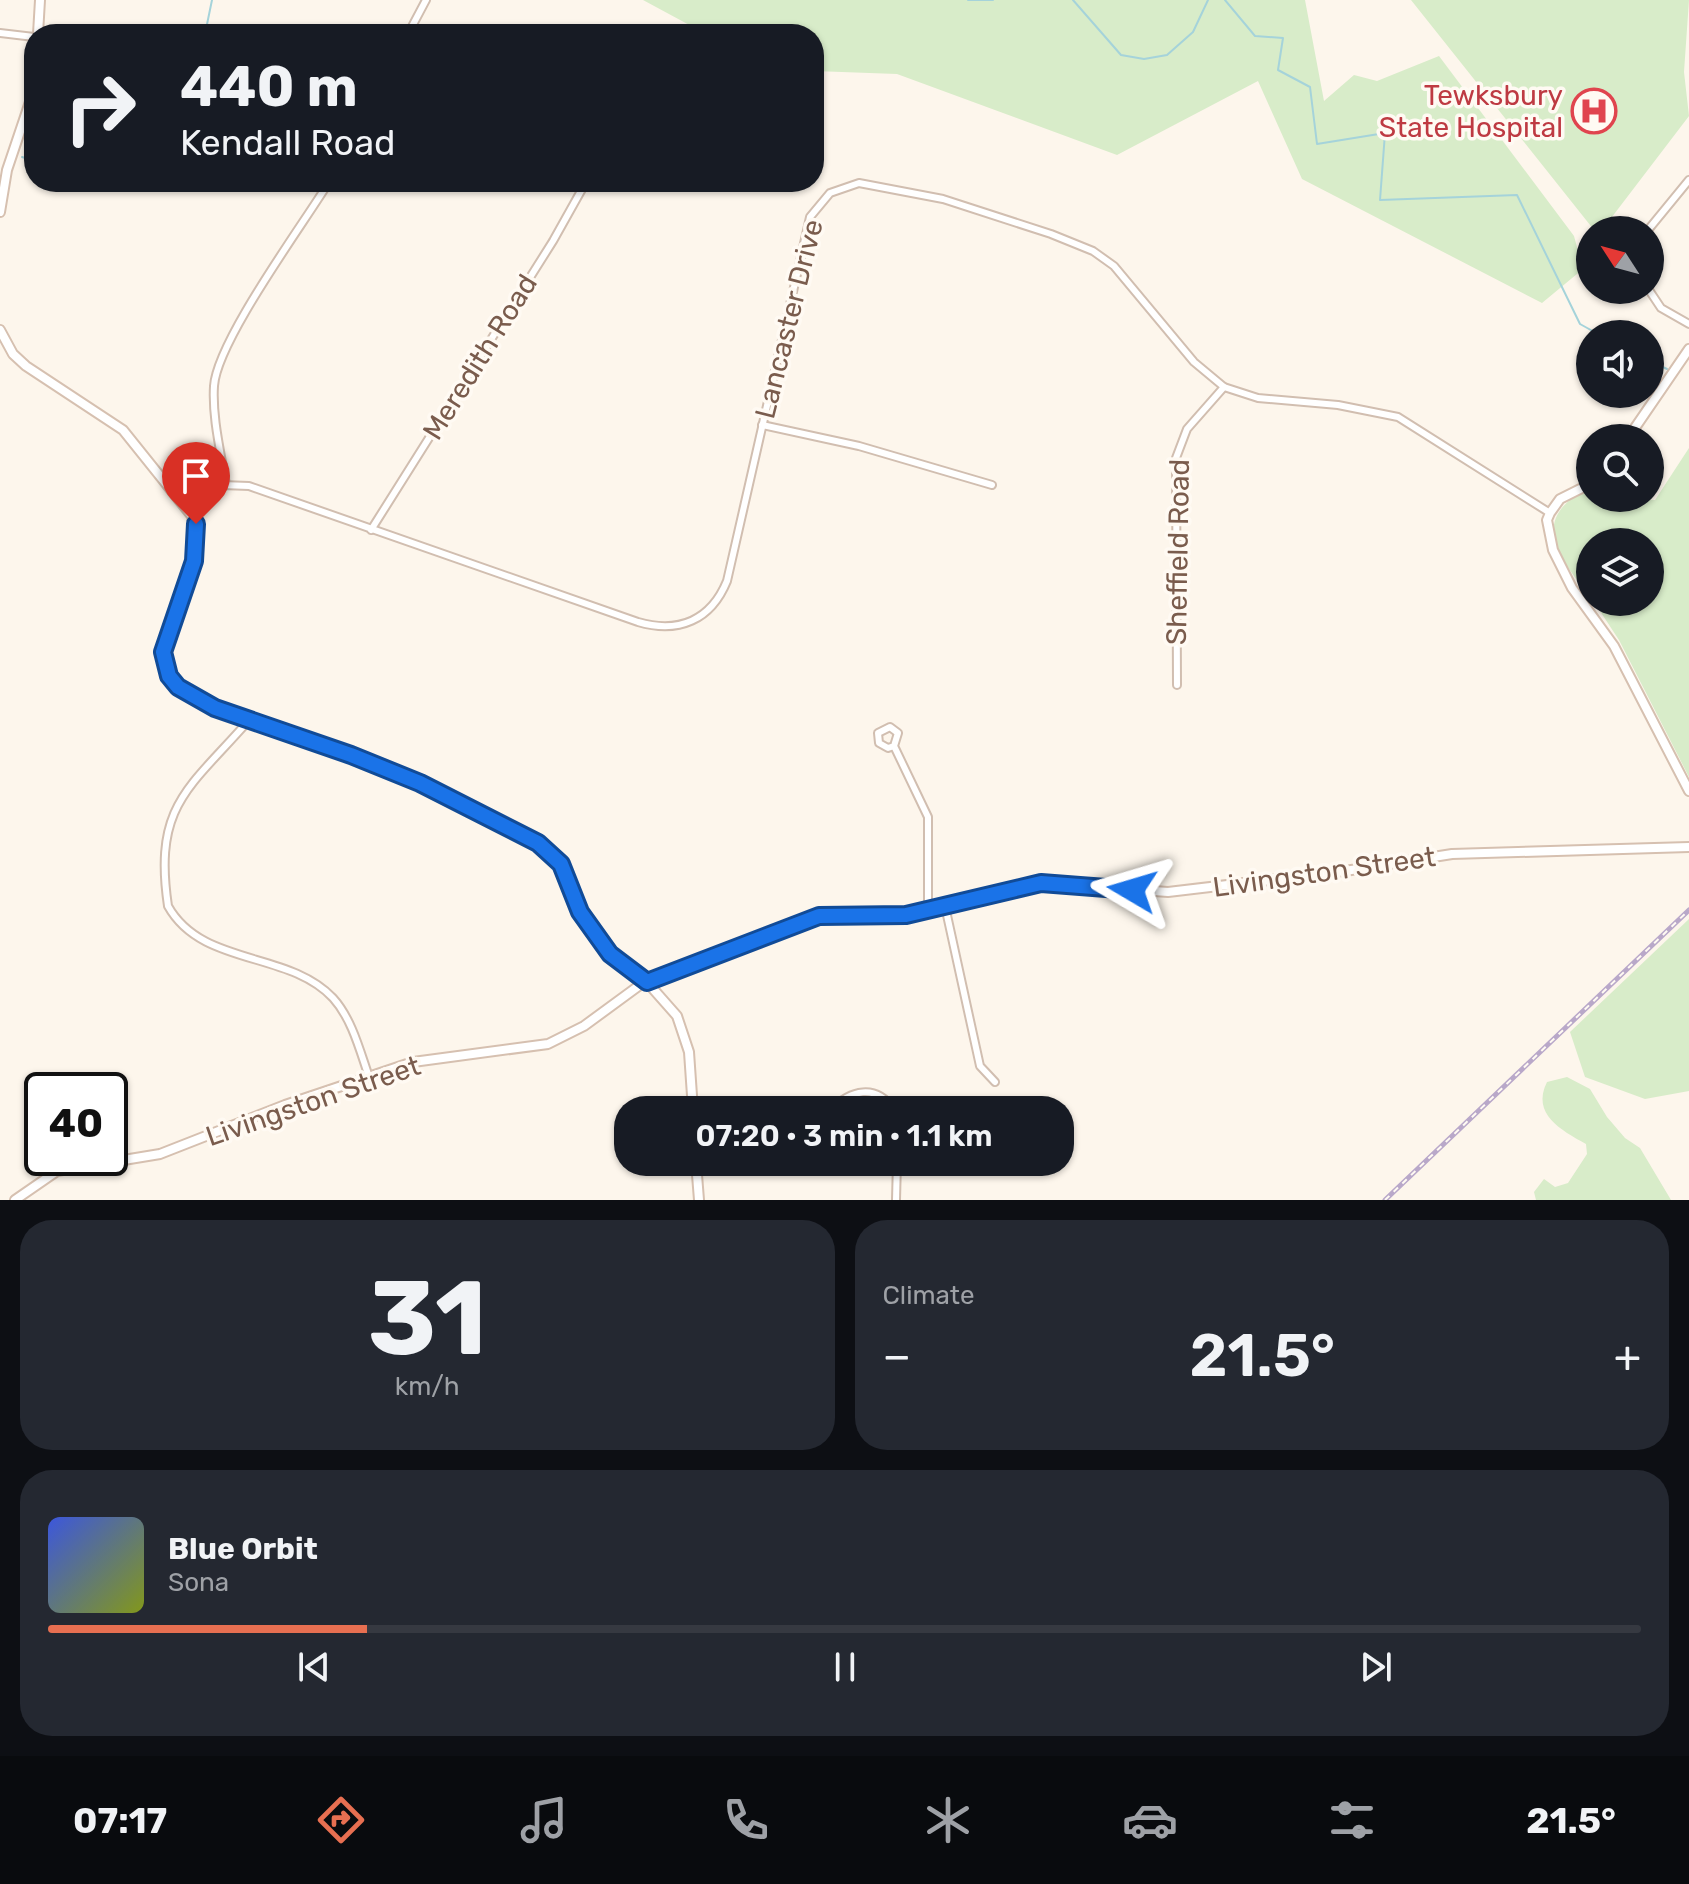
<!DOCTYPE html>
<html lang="en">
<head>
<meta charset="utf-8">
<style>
	:root { --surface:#171b24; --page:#242831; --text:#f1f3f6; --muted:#9ea1a6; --line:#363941; --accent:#e76f51 }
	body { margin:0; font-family:Rubik,sans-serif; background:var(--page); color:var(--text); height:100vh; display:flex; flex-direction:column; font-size:30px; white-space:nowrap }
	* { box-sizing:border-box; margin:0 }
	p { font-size:26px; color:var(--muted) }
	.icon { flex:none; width:44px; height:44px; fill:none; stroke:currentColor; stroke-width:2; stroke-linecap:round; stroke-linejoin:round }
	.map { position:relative; height:1200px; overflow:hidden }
	.drawer { display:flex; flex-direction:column; gap:20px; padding:20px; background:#0d0f14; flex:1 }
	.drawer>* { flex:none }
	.hud { position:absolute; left:24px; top:24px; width:800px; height:168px; border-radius:32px; box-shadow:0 2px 6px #0004; background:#171b24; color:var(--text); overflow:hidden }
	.needle { width:52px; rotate:306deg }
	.fabs { position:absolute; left:1576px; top:216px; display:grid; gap:16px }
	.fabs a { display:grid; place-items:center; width:88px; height:88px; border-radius:50%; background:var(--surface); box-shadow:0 2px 6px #0004; font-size:40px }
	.speed { position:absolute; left:24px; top:1072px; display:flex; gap:16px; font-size:40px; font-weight:700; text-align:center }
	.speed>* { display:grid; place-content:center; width:104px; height:104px; border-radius:50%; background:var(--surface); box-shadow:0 2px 6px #0004; line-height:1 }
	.speed .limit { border:4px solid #111; border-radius:12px; background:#fff; color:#111 }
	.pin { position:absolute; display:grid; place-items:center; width:68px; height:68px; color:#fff; margin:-82px -34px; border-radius:50% 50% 50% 0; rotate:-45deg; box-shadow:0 0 8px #0007 }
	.pin .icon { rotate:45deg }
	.me { position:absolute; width:88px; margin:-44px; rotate:277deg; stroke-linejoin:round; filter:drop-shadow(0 0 6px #0008) }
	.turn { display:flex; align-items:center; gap:28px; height:168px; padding:0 24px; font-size:36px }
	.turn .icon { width:104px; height:104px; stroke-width:2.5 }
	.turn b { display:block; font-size:56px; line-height:68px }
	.big { font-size:60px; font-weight:600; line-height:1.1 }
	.drawer .card { flex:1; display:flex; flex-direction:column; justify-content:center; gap:12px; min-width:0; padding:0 28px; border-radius:32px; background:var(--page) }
	.drawer .dial { align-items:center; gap:0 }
	.dial b { font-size:104px; line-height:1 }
	.song { display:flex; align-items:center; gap:24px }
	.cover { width:96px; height:96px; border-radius:12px; background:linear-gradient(135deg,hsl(230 70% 55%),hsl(70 70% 35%)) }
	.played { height:8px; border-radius:4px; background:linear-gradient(90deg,var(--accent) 20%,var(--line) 20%) }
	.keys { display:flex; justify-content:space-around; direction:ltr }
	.heat { display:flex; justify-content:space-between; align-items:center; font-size:44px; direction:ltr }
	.drawer .tiles { flex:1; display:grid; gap:20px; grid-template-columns:1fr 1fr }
	.card:last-child { grid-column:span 2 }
	.trip { position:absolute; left:614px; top:1096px; width:460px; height:80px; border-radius:32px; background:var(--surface); box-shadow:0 2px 6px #0004; font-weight:600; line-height:80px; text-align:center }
	.dock { display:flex; height:128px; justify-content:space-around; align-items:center; background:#090b0e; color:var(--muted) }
	.dock .icon { width:56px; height:56px }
	.dock .selected { color:var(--accent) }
	.dock b { font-size:36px; color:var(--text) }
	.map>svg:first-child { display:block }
	.green { fill:#d8ecc9 }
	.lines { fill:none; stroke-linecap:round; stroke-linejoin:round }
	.stream { stroke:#a5d3da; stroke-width:2 }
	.street-casing { stroke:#d1beb0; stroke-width:10 }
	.secondary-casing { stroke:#d6c0b0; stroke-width:12 }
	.street { stroke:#fff; stroke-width:6 }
	.secondary { stroke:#fff; stroke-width:8 }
	.rail-casing { stroke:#b9a8c9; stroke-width:5 }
	.rail { stroke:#fffaf3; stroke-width:2; stroke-dasharray:6; stroke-linecap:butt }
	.route-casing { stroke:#114b97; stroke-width:20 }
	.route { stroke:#1a73e8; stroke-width:14 }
	.labels { text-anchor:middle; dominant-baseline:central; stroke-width:7; stroke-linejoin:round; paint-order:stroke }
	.health-label { font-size:28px; fill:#be3a42; stroke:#fffaf3; text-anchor:end }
	.street-label { font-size:28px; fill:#7a5c4d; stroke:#fffaf3 }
</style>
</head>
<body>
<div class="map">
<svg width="1689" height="1200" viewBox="0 0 1689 1200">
	<rect width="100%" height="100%" fill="#fdf6ec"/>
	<g class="green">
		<path d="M643 0H1305L1324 101 1354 75 1377 81 1439 56 1574 236 1583 269 1542 303 1302 179 1258 81 1117 155 897 74 814 71V34H706Z"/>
		<path d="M1411 0H1689L1684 72 1689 116 1602 230H1594Z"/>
		<path d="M1689 448V777L1619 640 1594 602H1650V542H1590V597C1557 554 1528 519 1590 487V498L1655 500Z"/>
		<path d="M1689 919V1091L1645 1099 1585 1077 1570 1032Z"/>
		<path d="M1567 1077 1590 1089 1607 1117 1625 1138 1640 1148 1671 1200H1536L1534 1192 1544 1179 1555 1187 1568 1183 1587 1154 1586 1144C1561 1130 1531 1114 1547 1082Z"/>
	</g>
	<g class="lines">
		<g class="stream">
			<path d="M968 0H993"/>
			<path d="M1073 0 1121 55 1144 59 1167 55 1193 32 1208 0"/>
			<path d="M1225 0 1255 36 1283 38 1278 70 1310 87 1317 144 1385 133 1380 200 1517 195 1580 324 1598 334"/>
			<path d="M205 34 212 0"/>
			<path d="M22 157 34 161"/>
			<path d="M1650 361 1667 369"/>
		</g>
		<g class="street-casing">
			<g id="street">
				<path d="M0 33 34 37"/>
				<path d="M408 34 426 0"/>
				<path d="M617 34 618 29"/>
				<path d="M1648 230 1689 180"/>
				<path d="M1649 290 1661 308 1689 324"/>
				<path d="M762 425 859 446 992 485"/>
				<path d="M226 485C221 453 212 418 214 386 217 341 302 226 329 182"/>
				<path d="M186 506 222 485 249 486 638 622C679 634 711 620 727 581L810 217 830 193 859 183 943 199 1051 234 1093 251 1114 266 1194 362 1224 387 1258 398 1338 405 1398 417 1550 513"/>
				<path d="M371 530 553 241 586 182"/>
				<path d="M1177 685 1176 458 1187 429 1224 387"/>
				<path d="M250 719C190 788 153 804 168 906 202 967 288 950 333 998 352 1019 360 1051 369 1077"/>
				<path d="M894 746 888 748 879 743 878 733 890 727 898 733 894 746 928 817V910"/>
				<path d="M945 906 980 1066 995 1082"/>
				<path d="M831 1110C850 1090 876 1083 894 1110"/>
				<path d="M896 1200 897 1162"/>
			</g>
		</g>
		<g class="secondary-casing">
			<g id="secondary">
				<path d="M38 34 40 0"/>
				<path d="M0 212 7 170 34 90"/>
				<path d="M0 330 13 354 26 366 123 430 192 516 198 546 163 652 169 676 178 687 215 708 351 755 436 790 550 852 567 875 580 912 610 954 647 982 677 1016 689 1052 693 1110"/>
				<path d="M1628 438 1689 349"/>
				<path d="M1590 484 1560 499 1550 513 1547 520 1553 550 1572 588 1614 646 1689 791"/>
				<path d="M696 1162 699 1200"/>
				<path d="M15 1200 57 1171 160 1154 285 1105 413 1062 548 1044 584 1026 644 982 819 916 906 915 1041 883 1168 892 1345 871 1452 854 1689 847"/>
			</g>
		</g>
		<use href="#street" class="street"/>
		<use href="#secondary" class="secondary"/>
		<g class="rail-casing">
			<path id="rail" d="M1385 1200 1689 910"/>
		</g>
		<use href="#rail" class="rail"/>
	</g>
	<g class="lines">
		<g class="route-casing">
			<path id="route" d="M196 524 194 561 163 652 169 676 178 687 215 708 351 755 420 783 538 843 561 864 580 912 610 954 647 982 819 916 906 915 1041 883 1132 890"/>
		</g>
		<use href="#route" class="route"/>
	</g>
	<defs>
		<g id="hospital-ring" transform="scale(2.3)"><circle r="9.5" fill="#fffaf3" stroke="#e0444e" stroke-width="1.5"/><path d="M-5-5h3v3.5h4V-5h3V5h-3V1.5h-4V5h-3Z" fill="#e0444e"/></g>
	</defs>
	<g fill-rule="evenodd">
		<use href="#hospital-ring" x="1594" y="111"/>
	</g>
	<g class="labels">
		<g class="health-label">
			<text x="1563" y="95">Tewksbury<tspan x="1563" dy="32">State Hospital</tspan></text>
		</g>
		<g class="street-label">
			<text transform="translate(789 319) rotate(-76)">Lancaster Drive</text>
			<text transform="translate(480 357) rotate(-58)">Meredith Road</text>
			<text transform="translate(1178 552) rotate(-89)">Sheffield Road</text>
			<text transform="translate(1324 872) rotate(-8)">Livingston Street</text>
			<text transform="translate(313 1101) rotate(-19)">Livingston Street</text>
		</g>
	</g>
</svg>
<div class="fabs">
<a><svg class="needle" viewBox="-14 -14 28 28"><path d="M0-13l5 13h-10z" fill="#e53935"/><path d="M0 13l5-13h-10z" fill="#9ea1a6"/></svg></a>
<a><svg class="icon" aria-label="sound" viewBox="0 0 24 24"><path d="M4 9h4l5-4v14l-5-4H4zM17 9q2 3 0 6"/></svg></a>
<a><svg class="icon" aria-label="search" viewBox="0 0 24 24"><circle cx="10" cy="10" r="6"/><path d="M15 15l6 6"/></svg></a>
<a><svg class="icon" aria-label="layers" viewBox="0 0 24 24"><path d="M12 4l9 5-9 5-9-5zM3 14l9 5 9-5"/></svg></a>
</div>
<div class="speed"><div class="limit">40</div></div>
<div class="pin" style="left:196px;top:524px;background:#d93025"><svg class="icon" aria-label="arrive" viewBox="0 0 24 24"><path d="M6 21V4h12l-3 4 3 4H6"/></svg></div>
<svg class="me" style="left:1132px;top:890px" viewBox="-20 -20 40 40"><path d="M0-17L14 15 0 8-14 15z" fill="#1a73e8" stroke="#fff" stroke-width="4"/></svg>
<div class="trip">07:20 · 3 min · 1.1 km</div>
<div class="hud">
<div class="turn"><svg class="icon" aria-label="right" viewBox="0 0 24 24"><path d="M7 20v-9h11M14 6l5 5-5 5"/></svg><div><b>440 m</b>Kendall Road</div></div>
</div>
</div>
<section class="drawer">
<div class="tiles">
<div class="card dial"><b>31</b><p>km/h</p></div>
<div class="card"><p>Climate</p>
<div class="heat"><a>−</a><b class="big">21.5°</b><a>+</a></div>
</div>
<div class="card">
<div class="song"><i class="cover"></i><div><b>Blue Orbit</b><p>Sona</p></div></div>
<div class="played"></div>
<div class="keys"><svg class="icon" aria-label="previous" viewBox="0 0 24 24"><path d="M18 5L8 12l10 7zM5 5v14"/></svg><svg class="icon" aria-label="pause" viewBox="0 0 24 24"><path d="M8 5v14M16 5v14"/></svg><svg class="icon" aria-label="next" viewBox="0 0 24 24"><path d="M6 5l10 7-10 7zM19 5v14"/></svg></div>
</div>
</div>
</section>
<nav class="dock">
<b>07:17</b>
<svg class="icon selected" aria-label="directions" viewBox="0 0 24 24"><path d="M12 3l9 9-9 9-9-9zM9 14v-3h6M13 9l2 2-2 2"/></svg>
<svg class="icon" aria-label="music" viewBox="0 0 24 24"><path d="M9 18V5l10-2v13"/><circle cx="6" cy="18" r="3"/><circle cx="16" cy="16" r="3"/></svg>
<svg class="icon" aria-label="phone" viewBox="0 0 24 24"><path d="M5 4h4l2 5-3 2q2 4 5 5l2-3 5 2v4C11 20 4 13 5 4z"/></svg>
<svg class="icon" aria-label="climate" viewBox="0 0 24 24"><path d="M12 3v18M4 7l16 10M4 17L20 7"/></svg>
<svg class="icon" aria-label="car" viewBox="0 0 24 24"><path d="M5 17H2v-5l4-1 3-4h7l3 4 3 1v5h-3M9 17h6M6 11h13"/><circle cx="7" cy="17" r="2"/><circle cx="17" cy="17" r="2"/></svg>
<svg class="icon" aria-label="filters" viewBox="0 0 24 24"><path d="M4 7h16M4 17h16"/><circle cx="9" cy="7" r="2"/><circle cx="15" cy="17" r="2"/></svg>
<b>21.5°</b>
</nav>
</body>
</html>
